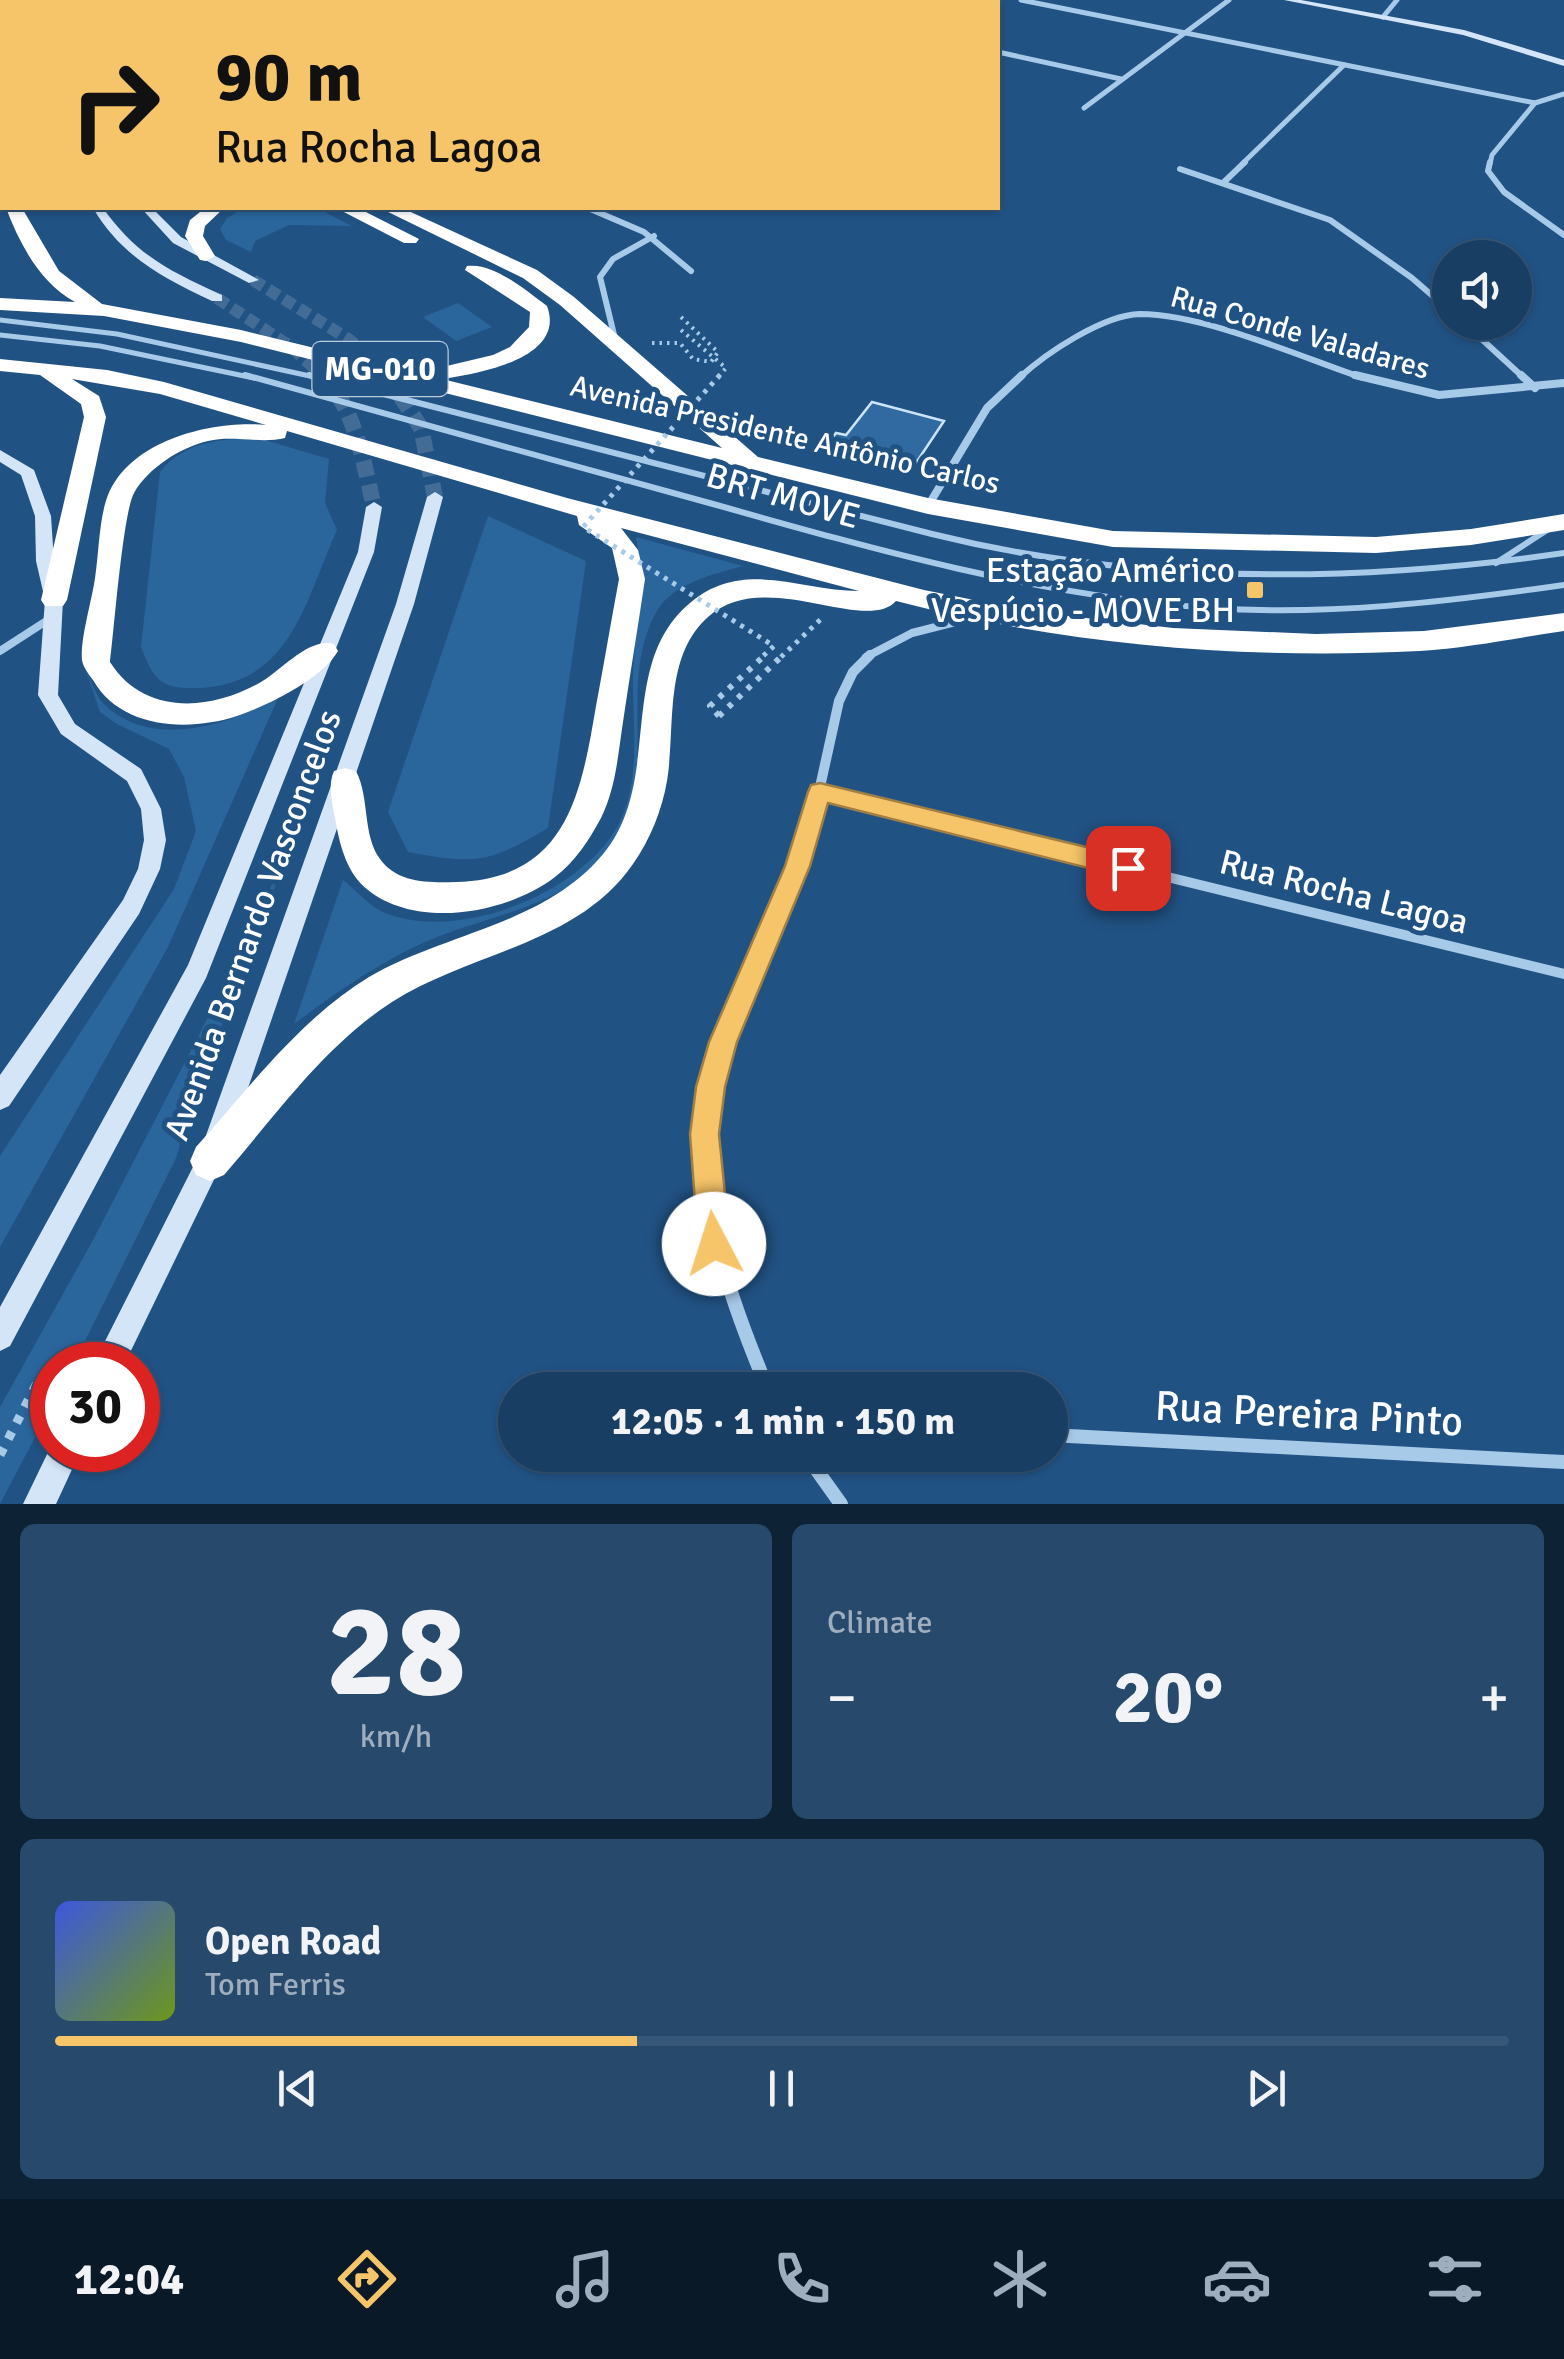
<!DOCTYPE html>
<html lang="en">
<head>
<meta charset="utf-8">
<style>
	:root { --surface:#193e63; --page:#26496c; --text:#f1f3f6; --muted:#9faebe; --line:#375778; --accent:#f6c469 }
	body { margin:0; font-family:Signika,sans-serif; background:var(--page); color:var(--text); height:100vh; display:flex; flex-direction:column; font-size:38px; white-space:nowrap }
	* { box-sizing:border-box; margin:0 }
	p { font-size:32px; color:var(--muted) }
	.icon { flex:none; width:55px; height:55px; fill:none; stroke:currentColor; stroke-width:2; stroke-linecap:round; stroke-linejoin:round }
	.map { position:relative; height:1504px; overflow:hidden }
	.details { display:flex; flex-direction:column; gap:20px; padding:20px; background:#0e2236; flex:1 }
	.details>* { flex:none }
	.banner { position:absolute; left:0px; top:0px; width:1000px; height:210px; box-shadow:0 2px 8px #0004,0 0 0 2px var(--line); background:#f6c469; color:#111; overflow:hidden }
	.buttons { position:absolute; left:1432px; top:240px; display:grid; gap:20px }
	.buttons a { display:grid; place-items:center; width:100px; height:100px; border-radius:50%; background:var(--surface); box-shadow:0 2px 8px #0004,0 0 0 2px var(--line); font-size:50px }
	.speed { position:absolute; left:30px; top:1342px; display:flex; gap:20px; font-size:50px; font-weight:700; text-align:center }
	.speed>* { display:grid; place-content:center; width:130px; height:130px; border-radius:50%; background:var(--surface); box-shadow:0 2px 8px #0004,0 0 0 2px var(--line); line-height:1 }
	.speed .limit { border:15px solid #d22; background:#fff; color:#111 }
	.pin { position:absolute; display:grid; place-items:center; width:85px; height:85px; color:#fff; margin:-42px; border-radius:20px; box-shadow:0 5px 15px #0006 }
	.me { position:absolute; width:110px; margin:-55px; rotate:355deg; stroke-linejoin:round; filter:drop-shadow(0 0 8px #0008) }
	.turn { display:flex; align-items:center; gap:35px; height:210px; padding:0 50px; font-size:45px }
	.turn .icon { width:130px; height:130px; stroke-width:2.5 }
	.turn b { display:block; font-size:70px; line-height:85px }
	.big { font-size:75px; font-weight:700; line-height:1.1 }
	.details .tile { flex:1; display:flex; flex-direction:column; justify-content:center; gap:15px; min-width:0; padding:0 35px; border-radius:15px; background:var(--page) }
	.details .dial { align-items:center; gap:0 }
	.dial b { font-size:130px; line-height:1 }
	.song { display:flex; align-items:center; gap:30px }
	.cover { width:120px; height:120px; border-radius:15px; background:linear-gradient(135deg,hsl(230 70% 55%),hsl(80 70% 35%)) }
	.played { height:10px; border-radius:5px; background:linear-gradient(90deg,var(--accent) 40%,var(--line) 40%) }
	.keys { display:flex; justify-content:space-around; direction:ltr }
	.heat { display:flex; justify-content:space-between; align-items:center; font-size:55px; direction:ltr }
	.details .tiles { flex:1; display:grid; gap:20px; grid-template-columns:1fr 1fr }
	.tile:last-child { grid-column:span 2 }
	.trip { position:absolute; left:498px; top:1372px; width:570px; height:100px; border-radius:50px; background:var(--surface); box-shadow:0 2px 8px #0004,0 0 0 2px var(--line); font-weight:700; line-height:100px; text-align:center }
	.tabs { display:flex; height:160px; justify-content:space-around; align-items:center; background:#0a1928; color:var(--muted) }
	.tabs .icon { width:70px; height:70px }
	.tabs .on { color:var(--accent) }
	.tabs b { font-size:45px; color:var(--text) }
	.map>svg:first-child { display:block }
	.green { fill:#2a659c }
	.building { fill:#306aa1; stroke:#cde3f7; stroke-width:2.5 }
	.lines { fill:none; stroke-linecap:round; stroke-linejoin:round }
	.secondary-tunnel-far1 { stroke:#426c96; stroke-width:12; stroke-dasharray:12 6; stroke-linecap:butt }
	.secondary-tunnel { stroke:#426c96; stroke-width:16; stroke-dasharray:16 8; stroke-linecap:butt }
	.path-far3 { stroke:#a8cae9; stroke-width:4; stroke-dasharray:2.5 5; stroke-linecap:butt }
	.path-far2 { stroke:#a8cae9; stroke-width:5; stroke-dasharray:4 6; stroke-linecap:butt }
	.path-far1 { stroke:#a8cae9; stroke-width:6; stroke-dasharray:5 8; stroke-linecap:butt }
	.path { stroke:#a8cae9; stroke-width:9; stroke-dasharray:8 10; stroke-linecap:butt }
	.lane-far1 { stroke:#a8cae9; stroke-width:5 }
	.lane { stroke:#a8cae9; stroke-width:6 }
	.street-far4 { stroke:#a8cae9; stroke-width:5 }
	.street-far3 { stroke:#a8cae9; stroke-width:6 }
	.street-far2 { stroke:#a8cae9; stroke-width:8 }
	.street-far1 { stroke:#a8cae9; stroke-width:10 }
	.street { stroke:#a8cae9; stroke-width:14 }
	.secondary { fill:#d3e5f7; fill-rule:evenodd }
	.highway { fill:#fff; fill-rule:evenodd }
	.path-bridge-far2 { stroke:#a8cae9; stroke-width:4; stroke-dasharray:2.5 5; stroke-linecap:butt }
	.path-bridge-far1 { stroke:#a8cae9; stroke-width:5; stroke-dasharray:4 6; stroke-linecap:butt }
	.path-bridge { stroke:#a8cae9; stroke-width:6; stroke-dasharray:5 8; stroke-linecap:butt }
	.route { fill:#f6c469; stroke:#a07f44; stroke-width:2.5 }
	.poi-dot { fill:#f6c469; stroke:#215284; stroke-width:4 }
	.labels { text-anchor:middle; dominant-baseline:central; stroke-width:10; stroke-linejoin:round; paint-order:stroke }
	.far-street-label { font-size:30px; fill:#fff; stroke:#215284 }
	.shield { fill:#215284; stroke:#bccbda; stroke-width:2.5 }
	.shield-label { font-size:32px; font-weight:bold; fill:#fff }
	.street-label { font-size:35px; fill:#fff; stroke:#215284 }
	.poi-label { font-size:35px; fill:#fff; stroke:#215284; text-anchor:end }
	.near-street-label { font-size:42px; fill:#fff; stroke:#215284 }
</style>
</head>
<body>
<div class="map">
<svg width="1564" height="1504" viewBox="0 0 1564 1504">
	<rect width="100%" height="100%" fill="#215284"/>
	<g class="green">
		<path d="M244 208H317L352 226 289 225 255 241 251 252 226 240 220 229 227 218Z"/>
		<path d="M458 303 492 327 456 341 423 317Z"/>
		<path d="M258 438 329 459 325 503 337 530C304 603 291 686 195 688 161 689 153 679 141 647L160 472C185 441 220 439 258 438Z"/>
		<path d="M488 516 586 561 548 828C489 863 475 865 408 852L388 812Z"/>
		<path d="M636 537 743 566C715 574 673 583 657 611 616 681 660 773 615 842 575 904 500 912 437 937 385 958 338 991 294 1024L343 880C356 890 370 907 385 913 460 943 590 891 622 817 641 774 632 719 633 673 635 626 645 583 636 537Z"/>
		<path d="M86 671C92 682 96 697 105 705 152 750 232 725 279 696L168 947 0 1247V1156L174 889 196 831 184 777 169 749 117 724 100 712Z"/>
		<path d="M295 835 195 1095 176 1158 73 1365H52V1405L0 1504V1407L93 1240 220 994Z"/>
	</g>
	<path class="building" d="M872 402 944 421 914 466 829 442 836 433 846 435Z"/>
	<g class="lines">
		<g class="secondary-tunnel-far1">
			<path d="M253 280 350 340 389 378"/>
			<path d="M217 298 291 347 325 378"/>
		</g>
		<g class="secondary-tunnel">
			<path d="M323 375C356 411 363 461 374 507"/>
			<path d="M387 375 421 428 435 497"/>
		</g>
		<path class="path-far3" d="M652 343H680L693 359 711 362 718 352 681 317"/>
		<path class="path-far2" d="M781 657 821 619"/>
		<path class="path-far1" d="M719 716 783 655"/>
		<path class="path" d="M0 1455 39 1379"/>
		<g class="lane-far1">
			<path d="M0 320 117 334 319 378"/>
			<path d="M0 335 100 346 254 378"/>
		</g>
		<g class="lane">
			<path d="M245 375C401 418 557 461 713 504 876 550 1039 596 1209 608 1328 616 1446 602 1564 585"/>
			<path d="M309 375 932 534C1137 585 1356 583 1564 553"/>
			<path d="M1496 563 1547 530"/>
		</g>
		<g class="street-far4">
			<path d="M757 0 769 2"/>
			<path d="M1021 0 1535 103"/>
			<path d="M0 1 12 0"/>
			<path d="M177 2 182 0"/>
			<path d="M423 2 428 0"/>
			<path d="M1383 17 1397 0"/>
			<path d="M998 52 1121 79"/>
			<path d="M1084 108 1229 0"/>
			<path d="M1242 164 1344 65"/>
			<path d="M1490 164 1492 155 1535 103 1564 94"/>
		</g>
		<g class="street-far3">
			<path d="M1490 162 1488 171 1504 192 1564 235"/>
			<path d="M1180 169 1330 220 1412 278 1450 311"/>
			<path d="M1224 182 1245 162"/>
			<path d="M588 208 644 232 691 271"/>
			<path d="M1463 322 1524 378"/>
			<path d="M616 343 600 277 613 259 654 236"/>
			<path d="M1019 378C1046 353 1103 315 1140 314 1204 314 1301 357 1363 378"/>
		</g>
		<g class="street-far2">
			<path d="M1355 375 1439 395 1564 383"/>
			<path d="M1521 375 1535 388"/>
			<path d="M928 506 987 408 1022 375"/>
			<path d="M0 651 51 618"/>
			<path d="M866 657 912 633 983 615"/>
		</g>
		<g class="street-far1">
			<path d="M820 792 1564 974"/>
			<path d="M731 1024 796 869 818 796 839 701 853 672 870 655"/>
		</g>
		<g class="street">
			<path d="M732 1022C678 1151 717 1267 768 1390"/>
			<path d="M1050 1435 1564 1462"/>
			<path d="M806 1455 841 1504"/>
		</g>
		<g class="secondary">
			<path d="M83 0H92L93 2H85Z"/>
			<path d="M113 0H122L123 2H115Z"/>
			<path d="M1284 0H1301L1464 30 1564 60V66L1463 35Z"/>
			<path d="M93 208H103C137 256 170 271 222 295V301H212C163 278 121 256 93 208Z"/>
			<path d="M141 208H152L181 237 259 280 249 283 173 243Z"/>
			<path d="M0 450 34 470 51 516 54 561 63 600 58 695 75 724 141 769 161 809 166 840 160 869 139 914 9 1106 0 1110V1075L123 900 138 869 144 840 141 809 127 781 61 734 38 695 45 600 36 561 35 516 21 475 0 462Z"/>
			<path d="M435 492 443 497 414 604 223 1161 124 1365H93L199 1155 396 604 427 497Z"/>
			<path d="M374 502 382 507 374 552 206 978 10 1346 0 1351V1307L188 965 358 552 366 507Z"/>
			<path d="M52 1444V1450H81L56 1504H23Z"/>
		</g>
		<g class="highway">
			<path d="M2 123V133L0 134V124Z"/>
			<path d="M0 176 2 177V191H0Z"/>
			<path d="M6 208H22L59 271 102 304 241 330 417 373 493 355 510 347 529 327 530 312 465 270 467 266C494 262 526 291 547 306 567 359 476 374 442 379L722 448 560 305 523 278 380 208H402L537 270 574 297 758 457 928 498 1113 531 1376 537 1471 529 1564 514V530L1471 545 1376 553 1113 547 928 514 241 342 104 316 0 310V298L75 302C39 282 20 244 6 208Z"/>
			<path d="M205 208H224L205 226 203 236 215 256 206 261 200 260 185 236 190 220Z"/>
			<path d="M336 208H358L419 239 416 243H404Z"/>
			<path d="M0 359 107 370 164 382 567 498 924 590 1034 612 1173 628 1316 634 1424 631 1564 613V631C1516 638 1468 648 1420 651 1245 660 1065 645 896 601 865 635 764 566 708 617 663 657 676 727 667 781 662 810 650 840 633 864 577 945 470 952 392 1002 325 1045 276 1115 224 1175L210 1181 196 1175 190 1161 196 1147C249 1088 300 1019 369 977 446 932 550 924 607 849 662 776 617 664 690 603 743 558 801 591 859 591L621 528 638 550 645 579C638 627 630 674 623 722 618 754 616 788 601 818 589 840 575 862 555 877 508 913 418 930 368 890 348 875 340 847 336 823 333 807 327 786 334 771L345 768 356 771C370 798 362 834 380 859 397 883 429 883 456 882 567 879 581 794 596 706 604 664 611 621 619 579L612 548 579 525 577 516 287 431 285 438C261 444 234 435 208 441 181 447 148 468 134 493 123 513 114 631 110 662 144 716 211 711 261 682 282 670 309 637 334 644L338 651C322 679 267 706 237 716 188 732 121 729 93 680 89 675 83 667 82 660 80 639 92 600 95 578 99 552 99 518 108 495 131 439 214 420 266 425L160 394 72 379 99 396 106 417 67 600 63 606H45L41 600 84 417 81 404 40 375 0 371Z"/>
		</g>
		<path class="path-bridge-far2" d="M681 330 726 368 717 378"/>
		<path class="path-bridge-far1" d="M720 375 583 527 774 646 762 657"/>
		<path class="path-bridge" d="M719 716 710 706 765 655"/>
	</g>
	<path class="route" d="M820 783 1128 857 1137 860 1140 868 1137 875 1128 878 828 803 810 866 737 1042 725 1087 719 1134 730 1244 725 1256 714 1260 703 1256 698 1244 690 1134 696 1087 709 1042 785 866 808 792 811 785Z"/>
	<rect class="poi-dot" x="1245" y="580" width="20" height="20" rx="5"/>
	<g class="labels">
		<g class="far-street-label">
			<text transform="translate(1300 333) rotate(16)">Rua Conde Valadares</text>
			<text transform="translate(785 435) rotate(13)">Avenida Presidente Antônio Carlos</text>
		</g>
		<rect class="shield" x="312.5" y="342" width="135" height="54" rx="8"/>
		<g class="shield-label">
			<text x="380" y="369">MG-010</text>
		</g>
		<g class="street-label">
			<text transform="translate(783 496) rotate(16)">BRT MOVE</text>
			<text transform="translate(1344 892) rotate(14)">Rua Rocha Lagoa</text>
			<text transform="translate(253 925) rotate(-70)">Avenida Bernardo Vasconcelos</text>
		</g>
		<g class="poi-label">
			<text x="1235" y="570">Estação Américo<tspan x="1235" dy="40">Vespúcio - MOVE BH</tspan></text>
		</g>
		<g class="near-street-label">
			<text transform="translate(1309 1414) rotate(3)">Rua Pereira Pinto</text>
		</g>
	</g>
</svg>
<div class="buttons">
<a><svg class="icon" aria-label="sound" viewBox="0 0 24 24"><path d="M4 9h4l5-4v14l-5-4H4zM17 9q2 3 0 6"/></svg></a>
</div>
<div class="speed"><div class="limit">30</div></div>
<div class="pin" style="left:1128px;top:868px;background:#d93025"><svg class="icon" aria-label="arrive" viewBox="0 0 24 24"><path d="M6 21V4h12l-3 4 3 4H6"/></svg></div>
<svg class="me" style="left:714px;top:1244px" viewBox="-20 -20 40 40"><circle r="19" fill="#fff"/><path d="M0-13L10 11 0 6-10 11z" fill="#f6c469"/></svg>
<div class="trip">12:05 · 1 min · 150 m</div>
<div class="banner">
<div class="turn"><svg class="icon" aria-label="right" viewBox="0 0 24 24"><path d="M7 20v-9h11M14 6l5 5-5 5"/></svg><div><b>90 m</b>Rua Rocha Lagoa</div></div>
</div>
</div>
<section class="details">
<div class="tiles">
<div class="tile dial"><b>28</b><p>km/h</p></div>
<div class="tile"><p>Climate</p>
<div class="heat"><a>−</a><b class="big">20°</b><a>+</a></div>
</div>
<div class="tile">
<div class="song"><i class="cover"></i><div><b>Open Road</b><p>Tom Ferris</p></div></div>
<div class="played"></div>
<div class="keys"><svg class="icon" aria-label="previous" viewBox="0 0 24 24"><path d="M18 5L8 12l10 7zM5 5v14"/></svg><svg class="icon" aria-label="pause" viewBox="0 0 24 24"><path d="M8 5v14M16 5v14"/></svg><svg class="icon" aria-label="next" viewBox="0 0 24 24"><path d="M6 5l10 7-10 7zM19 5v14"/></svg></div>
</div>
</div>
</section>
<nav class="tabs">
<b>12:04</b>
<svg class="icon on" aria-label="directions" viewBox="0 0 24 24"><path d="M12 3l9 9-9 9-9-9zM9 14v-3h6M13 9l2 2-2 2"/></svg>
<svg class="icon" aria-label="music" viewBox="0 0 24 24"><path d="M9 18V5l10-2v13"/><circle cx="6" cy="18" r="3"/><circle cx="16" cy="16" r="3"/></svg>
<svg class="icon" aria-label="phone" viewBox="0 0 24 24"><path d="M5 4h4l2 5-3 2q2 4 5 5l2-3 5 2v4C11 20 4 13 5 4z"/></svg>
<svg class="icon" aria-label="climate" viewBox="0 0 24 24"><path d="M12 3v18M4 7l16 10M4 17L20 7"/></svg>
<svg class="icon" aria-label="car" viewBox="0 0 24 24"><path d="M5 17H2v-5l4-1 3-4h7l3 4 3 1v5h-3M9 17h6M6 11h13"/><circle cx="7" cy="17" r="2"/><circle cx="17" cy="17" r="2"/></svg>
<svg class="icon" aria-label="filters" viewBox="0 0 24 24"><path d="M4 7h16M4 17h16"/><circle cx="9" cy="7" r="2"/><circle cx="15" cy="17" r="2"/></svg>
</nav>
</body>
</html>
